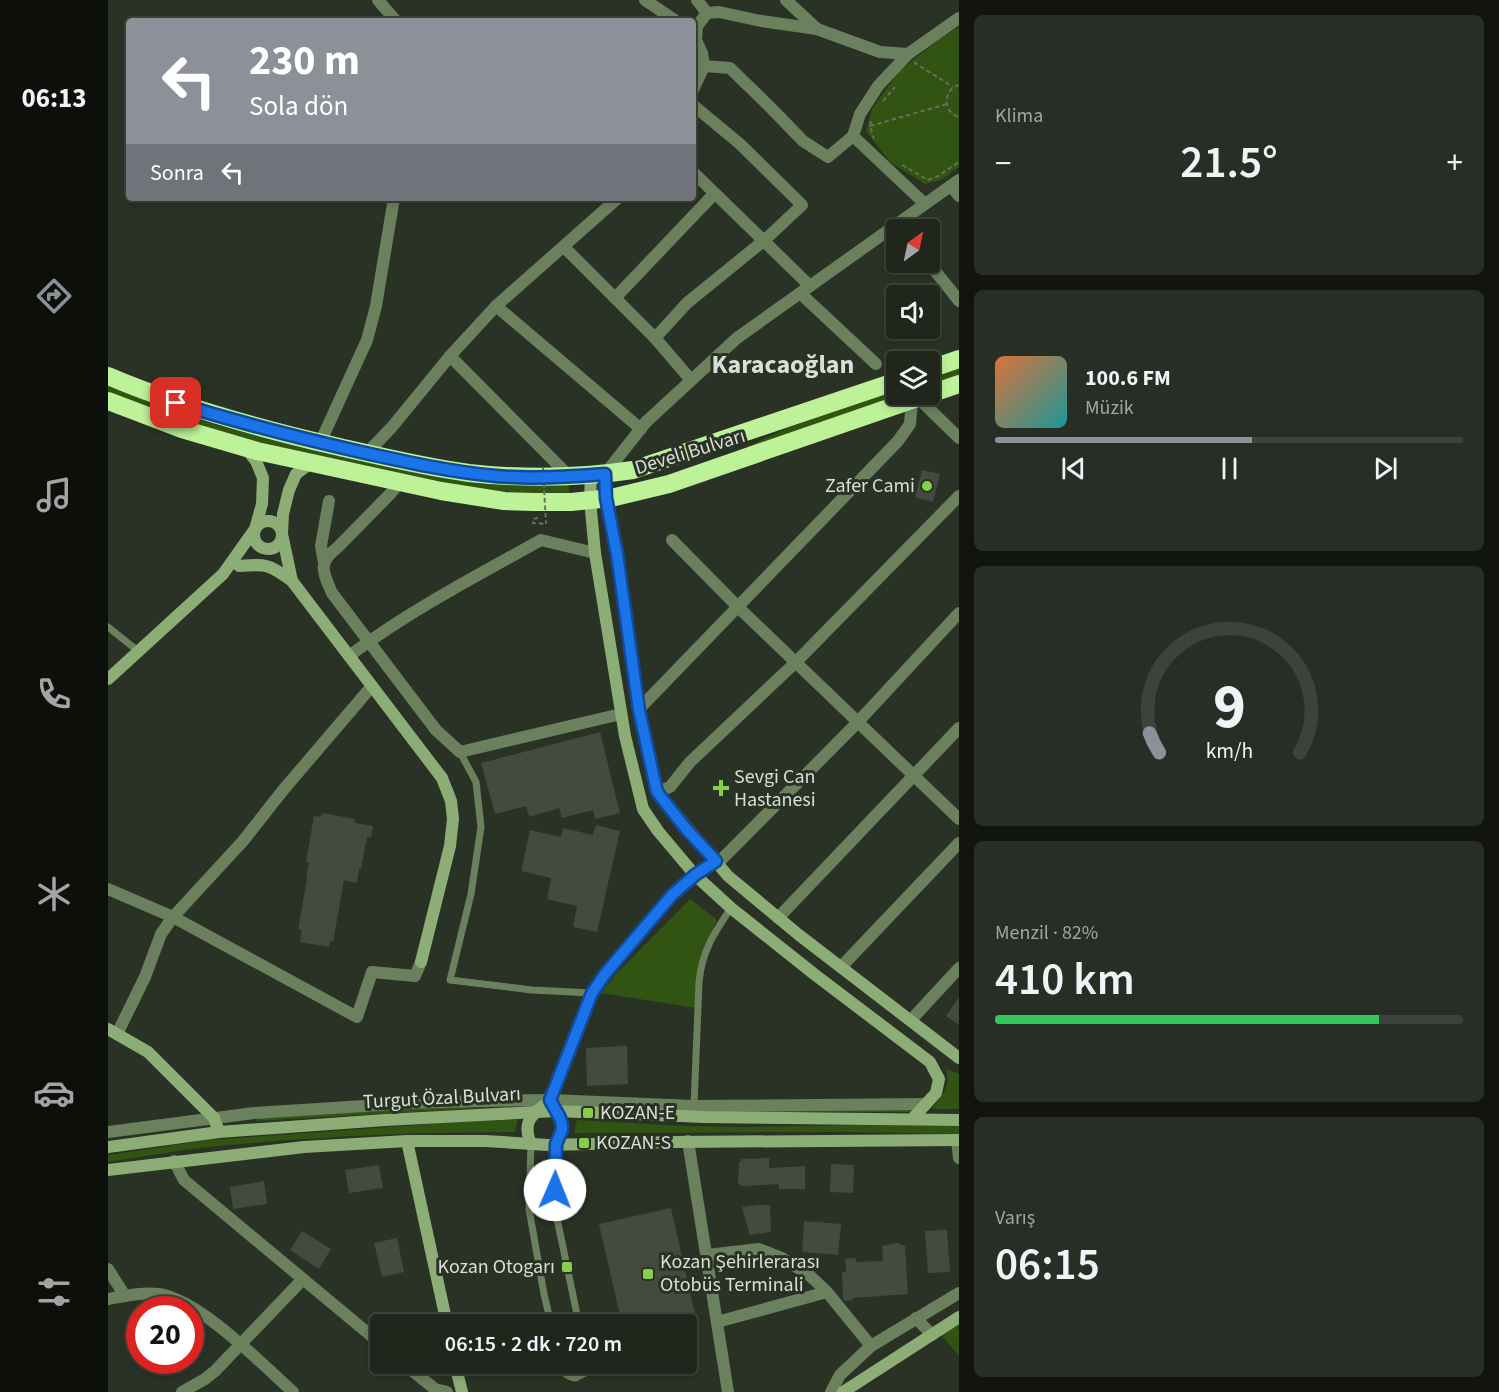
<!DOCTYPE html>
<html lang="tr">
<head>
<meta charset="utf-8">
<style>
	:root { --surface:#20261c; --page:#282e25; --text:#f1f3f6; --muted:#a2a5a3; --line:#3d433b; --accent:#8c9099 }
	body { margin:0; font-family:"Source Sans 3",sans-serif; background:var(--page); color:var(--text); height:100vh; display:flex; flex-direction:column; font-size:22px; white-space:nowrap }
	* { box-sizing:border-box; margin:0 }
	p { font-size:20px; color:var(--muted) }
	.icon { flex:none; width:33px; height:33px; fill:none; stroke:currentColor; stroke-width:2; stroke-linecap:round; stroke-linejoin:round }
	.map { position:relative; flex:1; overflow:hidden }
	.panel { display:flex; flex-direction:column; gap:15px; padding:15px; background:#12150f; width:540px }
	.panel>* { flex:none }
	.top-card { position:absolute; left:18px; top:18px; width:570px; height:183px; border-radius:6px; box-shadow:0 3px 9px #0003,0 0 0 2px var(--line); background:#8c9099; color:#fff; overflow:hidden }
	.needle { width:39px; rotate:33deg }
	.controls { position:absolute; left:778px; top:219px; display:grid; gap:12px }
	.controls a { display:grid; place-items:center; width:54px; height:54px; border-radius:6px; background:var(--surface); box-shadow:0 3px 9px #0003,0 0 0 2px var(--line); font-size:30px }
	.speed { position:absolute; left:18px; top:1296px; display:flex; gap:12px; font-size:30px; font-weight:700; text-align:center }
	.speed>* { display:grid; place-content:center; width:78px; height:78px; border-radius:50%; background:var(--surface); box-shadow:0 3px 9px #0003,0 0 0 2px var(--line); line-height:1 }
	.speed .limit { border:9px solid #d22; background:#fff; color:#111 }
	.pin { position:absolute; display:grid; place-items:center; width:51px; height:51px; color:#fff; margin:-26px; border-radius:12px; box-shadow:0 3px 9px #0006 }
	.me { position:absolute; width:66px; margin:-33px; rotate:1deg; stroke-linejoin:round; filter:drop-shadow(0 0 4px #0008) }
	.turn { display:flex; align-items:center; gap:21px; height:126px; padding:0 24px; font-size:27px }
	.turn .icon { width:78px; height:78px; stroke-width:2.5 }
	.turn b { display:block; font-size:42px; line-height:51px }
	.then { display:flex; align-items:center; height:57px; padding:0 24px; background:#0003; gap:12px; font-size:22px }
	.big { font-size:45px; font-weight:600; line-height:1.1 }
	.panel .card { flex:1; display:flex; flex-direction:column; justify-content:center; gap:9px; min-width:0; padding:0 21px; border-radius:9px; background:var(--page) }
	.panel .dial { align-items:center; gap:0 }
	.dial svg { height:156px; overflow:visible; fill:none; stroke:var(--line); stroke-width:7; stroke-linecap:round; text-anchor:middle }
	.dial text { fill:var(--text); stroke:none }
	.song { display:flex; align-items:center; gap:18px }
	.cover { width:72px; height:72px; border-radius:9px; background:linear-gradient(135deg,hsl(20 70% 55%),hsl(180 70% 35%)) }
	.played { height:6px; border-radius:3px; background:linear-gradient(90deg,var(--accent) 55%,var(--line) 55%) }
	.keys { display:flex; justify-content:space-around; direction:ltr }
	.heat { display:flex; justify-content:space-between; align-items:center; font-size:33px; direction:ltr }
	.charge { height:9px; border-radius:4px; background:linear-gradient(90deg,#34c759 82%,var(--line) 0) }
	.trip { position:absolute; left:262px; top:1314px; width:327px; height:60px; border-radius:6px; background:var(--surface); box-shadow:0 3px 9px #0003,0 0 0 2px var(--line); font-weight:600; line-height:60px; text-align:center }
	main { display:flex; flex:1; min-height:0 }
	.dock { display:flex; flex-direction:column; width:108px; justify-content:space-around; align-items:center; background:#0d0f0b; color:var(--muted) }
	.dock .icon { width:42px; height:42px }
	.dock .on { color:var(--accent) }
	.dock b { font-size:27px; color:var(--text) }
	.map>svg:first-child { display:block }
	.green { fill:#315413 }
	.building { fill:#424b3d }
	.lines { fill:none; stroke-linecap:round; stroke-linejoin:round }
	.path { stroke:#676e63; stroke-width:2; stroke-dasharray:4.5 3; stroke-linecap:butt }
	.lane { stroke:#6b805d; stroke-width:7 }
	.street { stroke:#6b805d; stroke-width:12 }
	.secondary { stroke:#8cae76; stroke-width:12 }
	.highway { stroke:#bdf299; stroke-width:18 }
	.path-bridge { stroke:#676e63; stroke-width:2; stroke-dasharray:4.5 3; stroke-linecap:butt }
	.route-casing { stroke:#114b97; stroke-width:15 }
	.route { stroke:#1a73e8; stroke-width:10 }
	.poi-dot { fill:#86cf4b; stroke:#2a3225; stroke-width:2 }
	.labels { text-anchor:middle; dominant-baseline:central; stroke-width:6; stroke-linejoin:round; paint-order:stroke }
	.street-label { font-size:20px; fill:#d9ded6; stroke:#2a3225 }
	.poi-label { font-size:20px; fill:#d9ded6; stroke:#2a3225; text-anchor:start }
	.district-label { font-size:26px; font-weight:bold; fill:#d9ded6; stroke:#2a3225 }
</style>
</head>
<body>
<main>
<nav class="dock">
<b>06:13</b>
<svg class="icon on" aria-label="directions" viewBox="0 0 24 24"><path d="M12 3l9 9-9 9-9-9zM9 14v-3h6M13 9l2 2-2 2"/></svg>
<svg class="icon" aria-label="music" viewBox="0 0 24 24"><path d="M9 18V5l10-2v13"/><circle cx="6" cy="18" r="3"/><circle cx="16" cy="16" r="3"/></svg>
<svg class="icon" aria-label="phone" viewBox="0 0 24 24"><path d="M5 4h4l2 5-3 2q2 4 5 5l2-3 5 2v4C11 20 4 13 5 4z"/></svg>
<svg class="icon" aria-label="climate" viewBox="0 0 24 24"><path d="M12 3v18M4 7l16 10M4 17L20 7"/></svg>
<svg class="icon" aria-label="car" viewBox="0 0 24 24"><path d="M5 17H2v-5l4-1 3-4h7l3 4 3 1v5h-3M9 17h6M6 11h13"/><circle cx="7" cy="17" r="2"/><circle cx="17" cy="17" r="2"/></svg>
<svg class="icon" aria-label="filters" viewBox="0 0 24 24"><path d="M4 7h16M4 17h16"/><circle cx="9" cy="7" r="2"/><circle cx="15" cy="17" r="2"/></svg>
</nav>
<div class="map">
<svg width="851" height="1392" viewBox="0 0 851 1392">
	<rect width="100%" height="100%" fill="#2a3225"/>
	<g class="green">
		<path d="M851 27V167L833 180 817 184 782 162 758 131 764 109 791 71 833 38Z"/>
		<path d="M851 367V375L822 385V377Z"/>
		<path d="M0 386 73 413 108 425 161 438 406 485 461 486V498L354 487 283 475 111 433 0 393Z"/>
		<path d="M789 388V394L795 395 623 454 680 428Z"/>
		<path d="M582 899 609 920 597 945 591 970 588 1008 493 993 506 976Z"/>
		<path d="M838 1069 851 1074V1109H824C834 1095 843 1088 838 1069Z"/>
		<path d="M406 1103V1106L148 1121 149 1118Z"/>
		<path d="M810 1109 808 1112H614L615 1110Z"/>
		<path d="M410 1119 407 1132C305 1132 202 1137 100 1147 67 1151 33 1157 0 1162V1155L100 1140 337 1123Z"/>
		<path d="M469 1120 579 1126 636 1127 744 1125 851 1126V1134L741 1132 466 1133Z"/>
		<path d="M851 1324V1356L833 1335Z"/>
	</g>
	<g class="building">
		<path d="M814 470 832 474 825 502 807 497Z"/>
		<path d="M492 732 512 813 487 819 485 810 454 818 451 808 421 817 418 806 387 814 373 763Z"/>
		<path d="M214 813 247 819V823L265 826 263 837H259L253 869H251L249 883 236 880 225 942 222 941 221 947 192 942 194 930H190L199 878H198L201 863 198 862 206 816 213 817Z"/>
		<path d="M488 825 512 831 489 932 465 927 469 906 439 899 443 878 413 871 422 830 453 837 455 828 485 835Z"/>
		<path d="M851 997V1025L838 1016Z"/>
		<path d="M519 1046 520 1084 479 1086 478 1048Z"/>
		<path d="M661 1158V1168L697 1166V1189H671V1184L634 1186 630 1183 631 1163 634 1159Z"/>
		<path d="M723 1164 746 1165 745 1193 722 1192Z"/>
		<path d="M271 1165 275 1188 241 1193 237 1170Z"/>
		<path d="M156 1181 159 1204 125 1209 122 1187Z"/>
		<path d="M651 1205H662L663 1232 642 1235 634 1207Z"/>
		<path d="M563 1208 591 1332 579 1334V1324H514L491 1224Z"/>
		<path d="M696 1221 733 1224 730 1255 694 1252Z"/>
		<path d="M839 1230 842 1272 820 1273 817 1231Z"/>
		<path d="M194 1231 223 1249 211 1269 182 1250Z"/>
		<path d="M289 1238 296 1272 274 1277 266 1243Z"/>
		<path d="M789 1243 797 1246 800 1294 745 1298V1300L737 1301 735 1299 734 1272H738L737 1259 748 1258V1262L775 1261 774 1246Z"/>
		<path d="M288 1314 315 1323 314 1324H284Z"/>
	</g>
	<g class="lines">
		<g class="path">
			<path d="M808 62 807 63 845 87"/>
			<path d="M851 85C835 89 834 112 851 117"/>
			<path d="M775 101 787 87"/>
			<path d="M763 121 762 126 766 139"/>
			<path d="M762 126 839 104"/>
			<path d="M794 165 820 180 830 176 851 162"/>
			<path d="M430 518 425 519V523L438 524"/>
		</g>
		<g class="lane">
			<path d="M0 627 30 651"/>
			<path d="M352 752 368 782 373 827 363 894 342 980 424 990 484 993"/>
			<path d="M586 1106 591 982C594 951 606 933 623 908"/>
			<path d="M423 1144 421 1209 436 1294 443 1324"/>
			<path d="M448 1144 447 1209 471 1324"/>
			<path d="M452 1364C454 1372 458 1377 467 1378L477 1373 480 1364"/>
		</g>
		<g class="street">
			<path d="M270 0 288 21"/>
			<path d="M537 0 568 21"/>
			<path d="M589 0 599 13"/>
			<path d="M678 0 709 29"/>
			<path d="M596 66 622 68 662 107 695 141 720 157 745 136 752 114 770 86 800 54 851 18"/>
			<path d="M585 90 596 66 594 53 588 40 589 26 599 13 611 12 653 21 709 29 772 52 800 54"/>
			<path d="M745 136 817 204"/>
			<path d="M585 172 702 286"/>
			<path d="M843 186 851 196"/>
			<path d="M456 247 547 338 583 380"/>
			<path d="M820 262 851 301"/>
			<path d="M692 293 768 364"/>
			<path d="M507 298 606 194"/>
			<path d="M388 306 533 429"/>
			<path d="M547 338 579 303 659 238 694 205 632 144 585 105"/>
			<path d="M342 356 461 476"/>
			<path d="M810 398 851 438"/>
			<path d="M212 443 259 340 268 306 286 198"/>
			<path d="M259 453 284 427 342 356 388 306 510 198"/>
			<path d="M497 474 538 422 629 338 851 180"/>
			<path d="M291 483 283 493 230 547C209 563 215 572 224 593L328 730 352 752 513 714"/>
			<path d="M564 540 630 607 851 819"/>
			<path d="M216 563 213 546 221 501"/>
			<path d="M241 656C301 611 368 576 433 540L487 553"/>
			<path d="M531 709 790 441 802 424 804 401"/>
			<path d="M549 792 562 787 582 762 687 663 851 496"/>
			<path d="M0 889 65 917 249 1017 264 972 307 976 313 962"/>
			<path d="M670 918 851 728"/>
			<path d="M733 967 851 843"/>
			<path d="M803 1020 851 968"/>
			<path d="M9 1034 37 977 53 934 65 917 135 841 176 789 264 686"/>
			<path d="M443 1100 484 993 497 974 564 895 587 875 615 858 749 723 851 613"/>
			<path d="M0 1132 146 1113 303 1103 366 1101 443 1100 586 1106 818 1104"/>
			<path d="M849 1140 851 1158"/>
			<path d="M580 1141 620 1392"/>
			<path d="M66 1161 76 1180 273 1344"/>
			<path d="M599 1255 651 1249 674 1258 700 1274 719 1292 763 1346"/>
			<path d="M0 1269 17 1296"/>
			<path d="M0 1299C17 1296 34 1292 51 1294 92 1300 154 1364 185 1392"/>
			<path d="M808 1318 824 1335"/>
			<path d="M609 1322 719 1292"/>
			<path d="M296 1364 327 1389 339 1392"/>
			<path d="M74 1392 97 1379 107 1371 195 1279"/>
			<path d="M723 1392 732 1375 763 1346 851 1293"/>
		</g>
		<g class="secondary">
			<path d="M497 474V498L509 554 531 709 549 792 620 876 691 935 851 1058"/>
			<path d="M483 475 482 500 487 553 517 736 535 809 550 831 587 875 623 908 706 974 822 1062 831 1079 828 1093 805 1118"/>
			<circle cx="160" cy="535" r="14"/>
			<path d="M131 566C159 564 161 564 184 581L174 534 175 514 181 490 188 474 203 463"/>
			<path d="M184 581 334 778 343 801 345 819 342 846 313 962"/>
			<path d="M0 679 115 574 147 529 154 504 155 478 148 461 138 448"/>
			<path d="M0 1029 40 1052 106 1118 111 1132"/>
			<path d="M299 1141 339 1324"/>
			<path d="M423 1144C413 1120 425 1114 443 1100 452 1118 458 1125 448 1144"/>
			<path d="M0 1147 111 1132 277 1120 428 1112 448 1111 597 1117 851 1120"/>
			<path d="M0 1170 196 1147 299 1141H378L440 1145 566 1142 851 1140"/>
			<path d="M347 1364 354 1392"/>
			<path d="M735 1392 851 1317"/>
		</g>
		<g class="highway">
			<path d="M822 369 851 359"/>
			<path d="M0 376C73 407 149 428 227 446 271 456 316 467 361 473 416 479 471 478 525 470L789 381"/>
			<path d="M822 394 851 384"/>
			<path d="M0 401 74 429 149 451 333 491 396 501 426 502H463L503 498 561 484 821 394"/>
		</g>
		<path class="path-bridge" d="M435 468 438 524"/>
	</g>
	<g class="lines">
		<g class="route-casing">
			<path id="route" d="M68 403C129 422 191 438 253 452 298 462 343 472 388 476 424 479 461 477 497 474L498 498 509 554 531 710 549 792 579 830 608 861 587 875 564 895 497 974 484 993 442 1100 452 1118 454 1125V1130L448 1144 447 1190"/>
		</g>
		<use href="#route" class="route"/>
	</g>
	<g class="poi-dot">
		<circle cx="819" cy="486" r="6"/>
		<path d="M610 779h6v6h6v6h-6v6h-6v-6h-6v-6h6z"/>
		<rect x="474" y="1107" width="12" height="12" rx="3"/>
		<rect x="470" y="1137" width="12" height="12" rx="3"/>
		<rect x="453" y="1261" width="12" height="12" rx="3"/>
		<rect x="534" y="1268" width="12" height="12" rx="3"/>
	</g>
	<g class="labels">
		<g class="street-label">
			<text transform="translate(582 452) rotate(-17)">Develi Bulvarı</text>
			<text transform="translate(334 1098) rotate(-3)">Turgut Özal Bulvarı</text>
		</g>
		<g class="poi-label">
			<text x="807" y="486" text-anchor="end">Zafer Cami</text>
			<text x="626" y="777">Sevgi Can<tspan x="626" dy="23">Hastanesi</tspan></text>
			<text x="492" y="1113">KOZAN-E</text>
			<text x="488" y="1143">KOZAN-S</text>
			<text x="552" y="1262">Kozan Şehirlerarası<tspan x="552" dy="23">Otobüs Terminali</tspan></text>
			<text x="447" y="1267" text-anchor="end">Kozan Otogarı</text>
		</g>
		<g class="district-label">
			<text x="675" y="364">Karacaoğlan</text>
		</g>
	</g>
</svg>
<div class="controls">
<a><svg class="needle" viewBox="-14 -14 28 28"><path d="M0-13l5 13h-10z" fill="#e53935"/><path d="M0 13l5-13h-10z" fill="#a2a5a3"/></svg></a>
<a><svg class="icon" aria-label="sound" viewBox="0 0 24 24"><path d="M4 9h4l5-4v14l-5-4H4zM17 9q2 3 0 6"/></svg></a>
<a><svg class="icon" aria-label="layers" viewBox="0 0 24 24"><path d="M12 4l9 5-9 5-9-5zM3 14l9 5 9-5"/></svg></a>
</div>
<div class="speed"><div class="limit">20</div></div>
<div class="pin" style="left:68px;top:403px;background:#d93025"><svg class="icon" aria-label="arrive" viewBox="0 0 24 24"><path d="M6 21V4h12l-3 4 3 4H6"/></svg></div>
<svg class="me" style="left:447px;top:1190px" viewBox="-20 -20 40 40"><circle r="19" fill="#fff"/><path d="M0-13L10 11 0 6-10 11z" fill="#1a73e8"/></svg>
<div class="trip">06:15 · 2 dk · 720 m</div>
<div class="top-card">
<div class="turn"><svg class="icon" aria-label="left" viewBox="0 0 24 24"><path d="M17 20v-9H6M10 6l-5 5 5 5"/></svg><div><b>230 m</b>Sola dön</div></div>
<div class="then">Sonra<svg class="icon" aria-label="left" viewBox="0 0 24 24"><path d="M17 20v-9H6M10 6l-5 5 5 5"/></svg></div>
</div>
</div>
<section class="panel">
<div class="card"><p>Klima</p>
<div class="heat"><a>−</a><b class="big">21.5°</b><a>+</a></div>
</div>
<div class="card">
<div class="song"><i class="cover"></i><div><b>100.6 FM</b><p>Müzik</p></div></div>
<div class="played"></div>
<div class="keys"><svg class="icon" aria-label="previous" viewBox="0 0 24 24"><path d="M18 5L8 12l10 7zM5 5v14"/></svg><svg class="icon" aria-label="pause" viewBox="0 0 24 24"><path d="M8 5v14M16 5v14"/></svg><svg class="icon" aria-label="next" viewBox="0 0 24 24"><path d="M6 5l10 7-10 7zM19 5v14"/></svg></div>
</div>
<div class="card dial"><svg viewBox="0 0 100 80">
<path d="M14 69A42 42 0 1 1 86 69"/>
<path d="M14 69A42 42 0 0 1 9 59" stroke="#8c9099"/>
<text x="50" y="56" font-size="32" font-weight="700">9</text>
<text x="50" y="72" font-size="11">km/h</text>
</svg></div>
<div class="card"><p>Menzil · 82%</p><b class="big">410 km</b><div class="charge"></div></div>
<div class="card"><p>Varış</p><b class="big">06:15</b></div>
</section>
</main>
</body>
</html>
